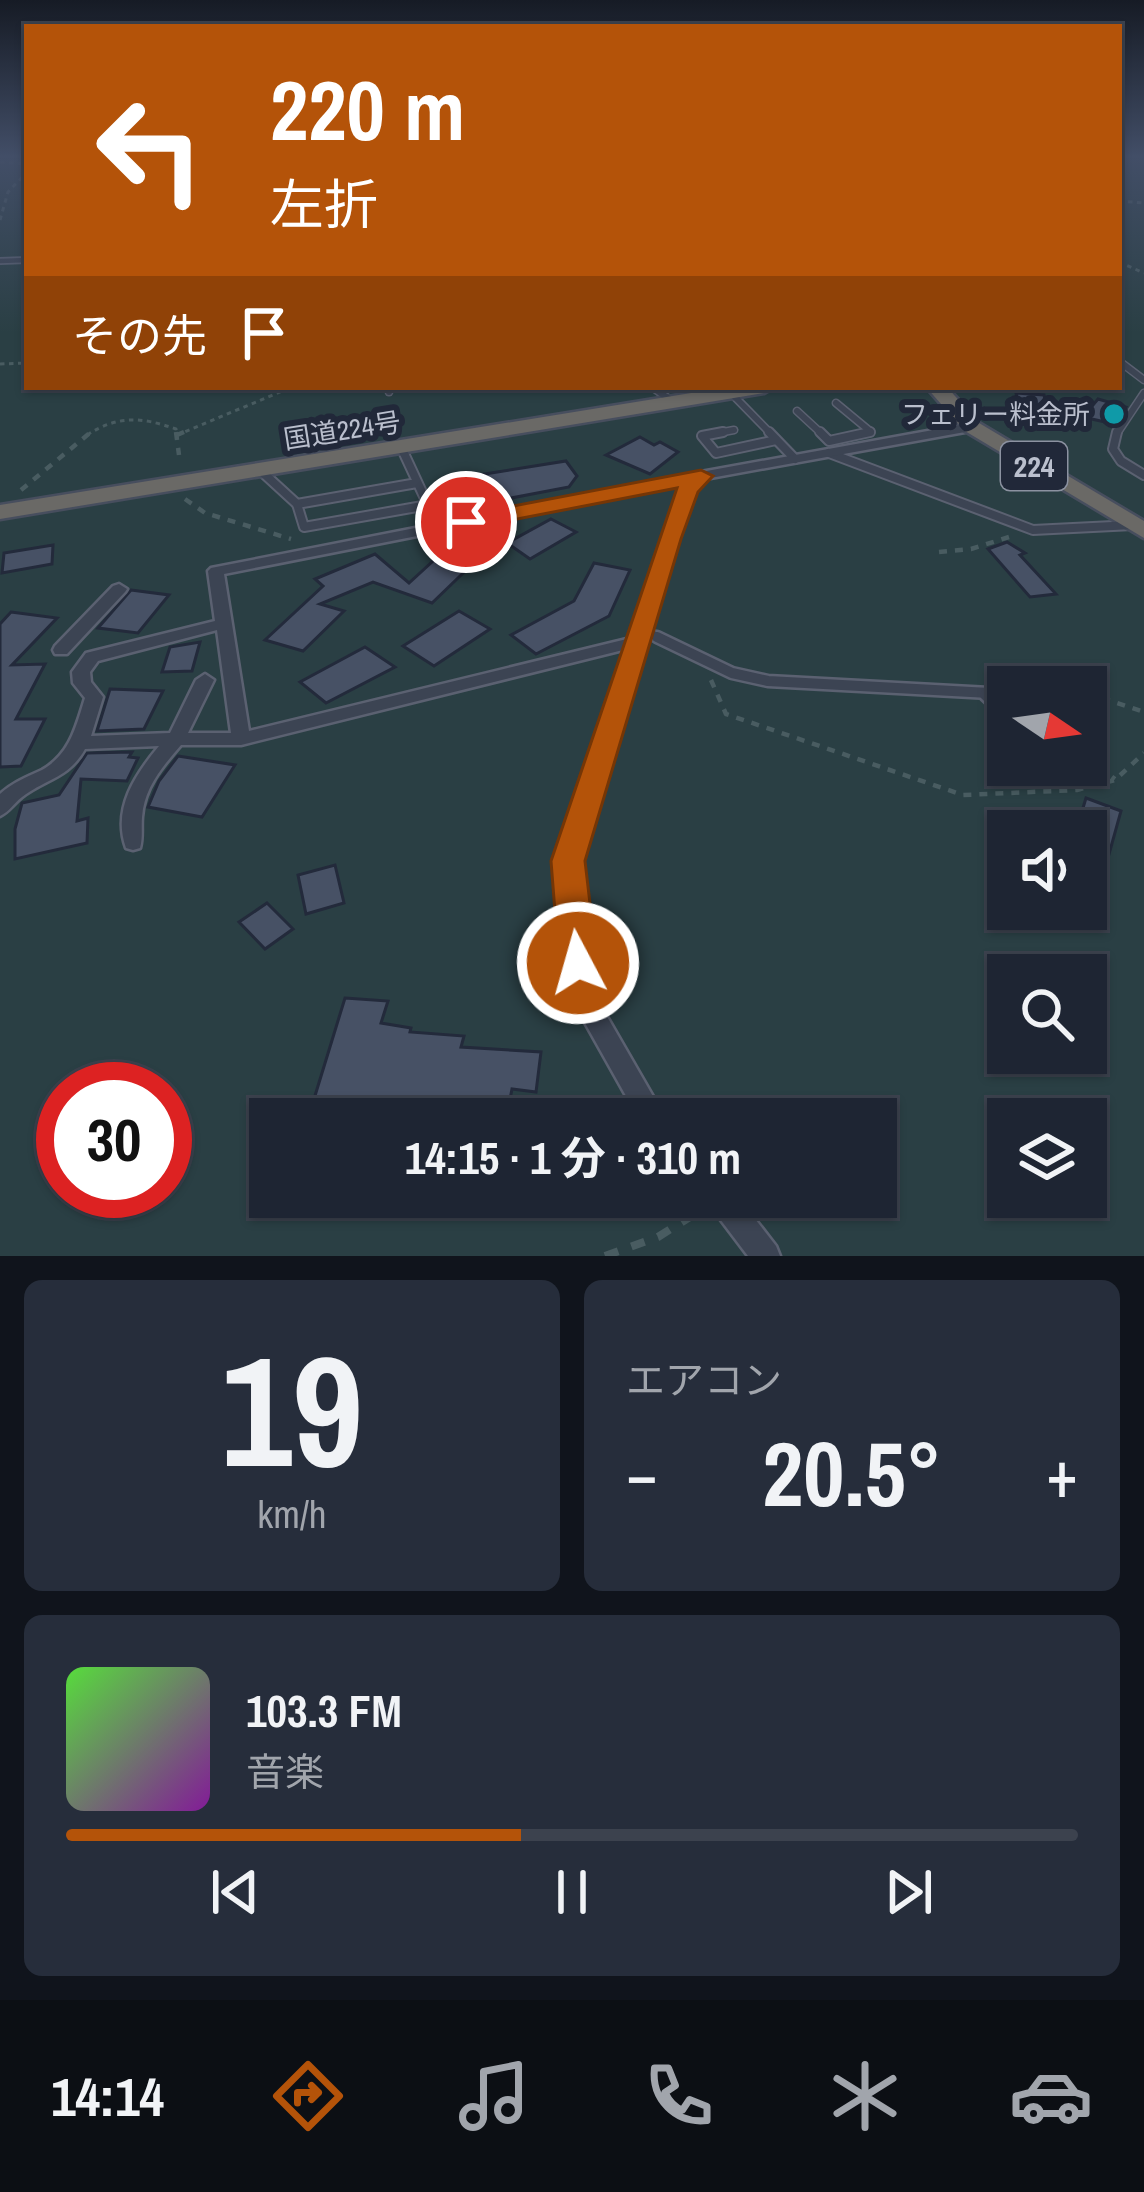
<!DOCTYPE html>
<html lang="ja">
<head>
<meta charset="utf-8">
<style>
	:root { --surface:#1e2533; --page:#262d3b; --text:#f1f3f6; --muted:#a1a5ac; --line:#3c424e; --accent:#b45309 }
	body { margin:0; font-family:"Archivo Narrow","Noto Sans JP",sans-serif; background:var(--page); color:var(--text); height:100vh; display:flex; flex-direction:column; font-size:45px; white-space:nowrap }
	* { box-sizing:border-box; margin:0 }
	p { font-size:39px; color:var(--muted) }
	.icon { flex:none; width:66px; height:66px; fill:none; stroke:currentColor; stroke-width:2; stroke-linecap:round; stroke-linejoin:round }
	.map { position:relative; height:1256px; overflow:hidden }
	.sheet { display:flex; flex-direction:column; gap:24px; padding:24px; background:#10141c; flex:1 }
	.sheet>* { flex:none }
	.top-card { position:absolute; left:24px; top:24px; width:1098px; height:366px; border-radius:0px; box-shadow:0 3px 9px #0004,0 0 0 3px var(--line); background:#b45309; color:#fff; overflow:hidden }
	.needle { width:78px; rotate:103deg }
	.fabs { position:absolute; left:987px; top:666px; display:grid; gap:24px }
	.fabs a { display:grid; place-items:center; width:120px; height:120px; border-radius:0px; background:var(--surface); box-shadow:0 3px 9px #0004,0 0 0 3px var(--line); font-size:60px }
	.speed { position:absolute; left:36px; top:1062px; display:flex; gap:24px; font-size:60px; font-weight:700; text-align:center }
	.speed>* { display:grid; place-content:center; width:156px; height:156px; border-radius:50%; background:var(--surface); box-shadow:0 3px 9px #0004,0 0 0 3px var(--line); line-height:1 }
	.speed .limit { border:18px solid #d22; background:#fff; color:#111 }
	.pin { position:absolute; display:grid; place-items:center; width:102px; height:102px; color:#fff; margin:-51px; border:6px solid #fff; border-radius:50%; box-shadow:0 3px 12px #0007 }
	.me { position:absolute; width:132px; margin:-66px; rotate:354deg; stroke-linejoin:round; filter:drop-shadow(0 0 9px #0008) }
	.turn { display:flex; align-items:center; gap:42px; height:252px; padding:0 48px; font-size:54px }
	.turn .icon { width:156px; height:156px; stroke-width:2.5 }
	.turn b { display:block; font-size:84px; line-height:102px }
	.then { display:flex; align-items:center; height:114px; padding:0 48px; background:#0003; gap:24px; font-size:45px }
	.big { font-size:90px; font-weight:700; line-height:1.1 }
	.sheet .card { flex:1; display:flex; flex-direction:column; justify-content:center; gap:18px; min-width:0; padding:0 42px; border-radius:18px; background:var(--page) }
	.sheet .dial { align-items:center; gap:0 }
	.dial b { font-size:156px; line-height:1 }
	.song { display:flex; align-items:center; gap:36px }
	.cover { width:144px; height:144px; border-radius:18px; background:linear-gradient(135deg,hsl(110 70% 55%),hsl(290 70% 35%)) }
	.played { height:12px; border-radius:6px; background:linear-gradient(90deg,var(--accent) 45%,var(--line) 45%) }
	.keys { display:flex; justify-content:space-around; direction:ltr }
	.heat { display:flex; justify-content:space-between; align-items:center; font-size:66px; direction:ltr }
	.sheet .tiles { flex:1; display:grid; gap:24px; grid-template-columns:1fr 1fr }
	.card:last-child { grid-column:span 2 }
	.trip { position:absolute; left:249px; top:1098px; width:648px; height:120px; border-radius:0px; background:var(--surface); box-shadow:0 3px 9px #0004,0 0 0 3px var(--line); font-weight:700; line-height:120px; text-align:center }
	.dock { display:flex; height:192px; justify-content:space-around; align-items:center; background:#0c0f14; color:var(--muted) }
	.dock .icon { width:84px; height:84px }
	.dock .active { color:var(--accent) }
	.dock b { font-size:54px; color:var(--text) }
	.map>svg:first-child { display:block }
	.green { fill:#2a3f44; fill-rule:evenodd }
	.building { fill:#475165; stroke:#232a3b; stroke-width:3 }
	.lines { fill:none; stroke-linecap:round; stroke-linejoin:round }
	.service-far3-casing { stroke:#5b6171; stroke-width:8 }
	.service-far2-casing { stroke:#5b6171; stroke-width:9 }
	.service-far1-casing { stroke:#5b6171; stroke-width:12 }
	.service-casing { stroke:#5b6171; stroke-width:15 }
	.minor-casing { stroke:#5b6171; stroke-width:5 }
	.trunk-casing { stroke:#474e5e; stroke-width:5 }
	.path-far2 { stroke:#495c61; stroke-width:3; stroke-dasharray:4.5 4.5; stroke-linecap:butt }
	.path-far1 { stroke:#495c61; stroke-width:4.5; stroke-dasharray:8 8; stroke-linecap:butt }
	.path { stroke:#495c61; stroke-width:8; stroke-dasharray:14 14; stroke-linecap:butt }
	.service-far3 { stroke:#3c4453; stroke-width:4.5 }
	.service-far2 { stroke:#3c4453; stroke-width:6 }
	.service-far1 { stroke:#3c4453; stroke-width:8 }
	.service { stroke:#3c4453; stroke-width:10 }
	.minor { fill:#3c4453; fill-rule:evenodd }
	.trunk { fill:#6a6966; fill-rule:evenodd }
	.route { fill:#b45309; stroke:#753606; stroke-width:3 }
	.culture-dot { fill:#0f9aa8; stroke:#212839; stroke-width:4.5 }
	.labels { text-anchor:middle; dominant-baseline:central; stroke-width:12; stroke-linejoin:round; paint-order:stroke }
	.far-poi-label { font-size:27px; fill:#babfcd; stroke:#212839; text-anchor:end }
	.far-street-label { font-size:27px; fill:#babfcd; stroke:#212839 }
	.shield { fill:#212839; stroke:#8c92a1; stroke-width:3 }
	.shield-label { font-size:30px; font-weight:bold; fill:#babfcd }
</style>
</head>
<body>
<div class="map">
<svg width="1144" height="1256" viewBox="0 0 1144 1256">
	<rect width="100%" height="100%" fill="#283144"/>
	<path class="green" d="M0 157H27V387H1119V157H1144V1256H0ZM1008 687H1086V765H1008ZM1008 831H1086V909H1008ZM1008 975H1086V1053H1008ZM63 1089H165V1191H63ZM270 1119H876V1197H270ZM1008 1119H1086V1197H1008Z"/>
	<g class="building">
		<path d="M1016 393 1044 395 1049 422 1021 420Z"/>
		<path d="M1098 399 1126 407 1114 424 1083 417Z"/>
		<path d="M640 437 654 445 660 442 678 452 650 474 606 455Z"/>
		<path d="M566 461 577 476 569 487 480 504 458 500 454 490 466 477Z"/>
		<path d="M551 519 576 532 530 559 507 543Z"/>
		<path d="M456 540 487 550 432 603 373 582 320 604 344 611 303 651 265 640 323 586 315 579 375 554 409 583Z"/>
		<path d="M1007 542 1025 553 1020 555 1056 594 1030 597 988 549Z"/>
		<path d="M53 545 52 564 2 573 4 553Z"/>
		<path d="M594 563 630 570 609 616 536 654 511 635 574 601Z"/>
		<path d="M131 590 169 595 138 633 98 628Z"/>
		<path d="M459 611 490 629 434 666 403 646Z"/>
		<path d="M11 612 57 618 12 665 45 664 16 719H45L21 766 0 767V624Z"/>
		<path d="M200 642 192 671 162 672 170 647Z"/>
		<path d="M365 647 395 667 326 703 300 682Z"/>
		<path d="M110 689 163 691 144 729 97 731Z"/>
		<path d="M132 752 129 757 138 758 127 781 81 779 77 821 88 818 87 843 15 859V829L22 803 59 795 87 753Z"/>
		<path d="M178 756 235 765 202 817 148 807 159 781Z"/>
		<path d="M1086 798 1121 811 1106 865 1086 857V831H1076Z"/>
		<path d="M335 865 344 903 306 914 298 875Z"/>
		<path d="M267 903 293 929 265 949 239 922Z"/>
		<path d="M345 998 388 1001 381 1023 411 1028 410 1032 464 1036 461 1047 541 1052 536 1092 512 1089 507 1115 314 1099Z"/>
	</g>
	<g class="lines">
		<g class="service-far3-casing">
			<path id="service-far3" d="M0 261 27 260"/>
		</g>
		<g class="service-far2-casing">
			<g id="service-far2">
				<path d="M1119 361 1144 380"/>
				<path d="M389 387V392"/>
				<path d="M652 387 672 401"/>
				<path d="M731 393 772 435"/>
				<path d="M836 403 871 432 856 435"/>
				<path d="M797 411 823 435"/>
				<path d="M707 435 734 430"/>
				<path d="M1116 435 1144 393"/>
			</g>
		</g>
		<g class="service-far1-casing">
			<g id="service-far1">
				<path d="M723 432 702 436 716 453 776 440"/>
				<path d="M769 432 795 459"/>
				<path d="M820 432 829 441 870 432"/>
				<path d="M1117 432 1113 449 1121 461 1144 475"/>
				<path d="M401 447 428 505 304 527 297 504 417 483"/>
				<path d="M829 453 1033 530 1133 525"/>
				<path d="M261 471 297 504"/>
				<path d="M643 630 664 640"/>
			</g>
		</g>
		<g class="service-casing">
			<g id="service">
				<path d="M657 637 732 673 768 681 1008 694"/>
				<path d="M985 695 1008 717"/>
			</g>
		</g>
		<g class="minor-casing">
			<g id="minor">
				<path d="M972 423 976 424V430L705 479 694 491 578 861 594 994 666 1119H639L570 996 558 861 627 649 241 745H181C162 767 144 788 142 817 141 828 143 837 140 848L133 850 126 848C112 809 135 775 159 746L85 749C68 779 47 778 22 797 13 804 10 811 0 816V794C13 782 27 777 42 770 70 754 76 727 85 698L73 683 72 672 86 653 215 621 208 571 211 568 701 472ZM686 483 680 490 631 638 249 731 224 574ZM217 630 231 733H188L214 680 205 674 196 680 170 733 91 736 103 697 91 682 90 672 98 661Z"/>
				<path d="M119 584 127 589 125 592 67 654H55L53 650 55 646 113 586Z"/>
				<path d="M707 1197H738L776 1246 780 1256H748L711 1207Z"/>
			</g>
		</g>
		<g class="trunk-casing">
			<g id="trunk">
				<path d="M728 387H774L764 393 0 519V505Z"/>
				<path d="M926 387H947L979 423 1144 521V538L965 431Z"/>
			</g>
		</g>
		<g class="path-far2">
			<path d="M0 162 27 164"/>
			<path d="M1119 201 1144 203"/>
			<path d="M0 220 8 192 27 172"/>
			<path d="M1119 262 1144 273"/>
			<path d="M0 364 27 363"/>
			<path d="M87 435C118 415 142 417 176 429L177 435"/>
			<path d="M177 435 292 387"/>
		</g>
		<g class="path-far1">
			<path d="M176 432 179 455"/>
			<path d="M177 435 184 432"/>
			<path d="M21 490 91 432"/>
			<path d="M185 499 205 513 291 539"/>
			<path d="M939 552 971 549 1009 537"/>
			<path d="M711 680 726 714 963 795 1077 790 1115 780 1144 753"/>
			<path d="M1087 693 1144 712"/>
			<path d="M1086 758 1115 779"/>
		</g>
		<path class="path" d="M605 1256 658 1237 701 1210"/>
		<use href="#service-far3" class="service-far3"/>
		<use href="#service-far2" class="service-far2"/>
		<use href="#service-far1" class="service-far1"/>
		<use href="#service" class="service"/>
		<use href="#minor" class="minor"/>
		<use href="#trunk" class="trunk"/>
	</g>
	<linearGradient id="sky" x2="0" y2="1"><stop stop-color="#161b25"/><stop offset="0.47" stop-color="#424e67"/><stop offset="1" stop-color="#424e67" stop-opacity="0"/></linearGradient>
	<rect width="1144" height="333" fill="url(#sky)"/>
	<path class="route" d="M701 470 713 476 698 492 681 539 585 861 597 963 591 974 578 979 564 974 559 963 551 861 677 488 466 529 454 522 466 515Z"/>
	<circle class="culture-dot" cx="1114" cy="414" r="12"/>
	<g class="labels">
		<g class="far-poi-label">
			<text x="1090" y="414">フェリー料金所</text>
		</g>
		<g class="far-street-label">
			<text transform="translate(342 430) rotate(-9)">国道224号</text>
		</g>
		<rect class="shield" x="1001" y="442" width="66" height="48" rx="9"/>
		<g class="shield-label">
			<text x="1034" y="466">224</text>
		</g>
	</g>
</svg>
<div class="fabs">
<a><svg class="needle" viewBox="-14 -14 28 28"><path d="M0-13l5 13h-10z" fill="#e53935"/><path d="M0 13l5-13h-10z" fill="#a1a5ac"/></svg></a>
<a><svg class="icon" aria-label="sound" viewBox="0 0 24 24"><path d="M4 9h4l5-4v14l-5-4H4zM17 9q2 3 0 6"/></svg></a>
<a><svg class="icon" aria-label="search" viewBox="0 0 24 24"><circle cx="10" cy="10" r="6"/><path d="M15 15l6 6"/></svg></a>
<a><svg class="icon" aria-label="layers" viewBox="0 0 24 24"><path d="M12 4l9 5-9 5-9-5zM3 14l9 5 9-5"/></svg></a>
</div>
<div class="speed"><div class="limit">30</div></div>
<div class="pin" style="left:466px;top:522px;background:#d93025"><svg class="icon" aria-label="arrive" viewBox="0 0 24 24"><path d="M6 21V4h12l-3 4 3 4H6"/></svg></div>
<svg class="me" style="left:578px;top:963px" viewBox="-20 -20 40 40"><circle r="17" fill="#b45309" stroke="#fff" stroke-width="3"/><path d="M0-11L8 9 0 5-8 9z" fill="#fff"/></svg>
<div class="trip">14:15 · 1 分 · 310 m</div>
<div class="top-card">
<div class="turn"><svg class="icon" aria-label="left" viewBox="0 0 24 24"><path d="M17 20v-9H6M10 6l-5 5 5 5"/></svg><div><b>220 m</b>左折</div></div>
<div class="then">その先<svg class="icon" aria-label="arrive" viewBox="0 0 24 24"><path d="M6 21V4h12l-3 4 3 4H6"/></svg></div>
</div>
</div>
<section class="sheet">
<div class="tiles">
<div class="card dial"><b>19</b><p>km/h</p></div>
<div class="card"><p>エアコン</p>
<div class="heat"><a>−</a><b class="big">20.5°</b><a>+</a></div>
</div>
<div class="card">
<div class="song"><i class="cover"></i><div><b>103.3 FM</b><p>音楽</p></div></div>
<div class="played"></div>
<div class="keys"><svg class="icon" aria-label="previous" viewBox="0 0 24 24"><path d="M18 5L8 12l10 7zM5 5v14"/></svg><svg class="icon" aria-label="pause" viewBox="0 0 24 24"><path d="M8 5v14M16 5v14"/></svg><svg class="icon" aria-label="next" viewBox="0 0 24 24"><path d="M6 5l10 7-10 7zM19 5v14"/></svg></div>
</div>
</div>
</section>
<nav class="dock">
<b>14:14</b>
<svg class="icon active" aria-label="directions" viewBox="0 0 24 24"><path d="M12 3l9 9-9 9-9-9zM9 14v-3h6M13 9l2 2-2 2"/></svg>
<svg class="icon" aria-label="music" viewBox="0 0 24 24"><path d="M9 18V5l10-2v13"/><circle cx="6" cy="18" r="3"/><circle cx="16" cy="16" r="3"/></svg>
<svg class="icon" aria-label="phone" viewBox="0 0 24 24"><path d="M5 4h4l2 5-3 2q2 4 5 5l2-3 5 2v4C11 20 4 13 5 4z"/></svg>
<svg class="icon" aria-label="climate" viewBox="0 0 24 24"><path d="M12 3v18M4 7l16 10M4 17L20 7"/></svg>
<svg class="icon" aria-label="car" viewBox="0 0 24 24"><path d="M5 17H2v-5l4-1 3-4h7l3 4 3 1v5h-3M9 17h6M6 11h13"/><circle cx="7" cy="17" r="2"/><circle cx="17" cy="17" r="2"/></svg>
</nav>
</body>
</html>
